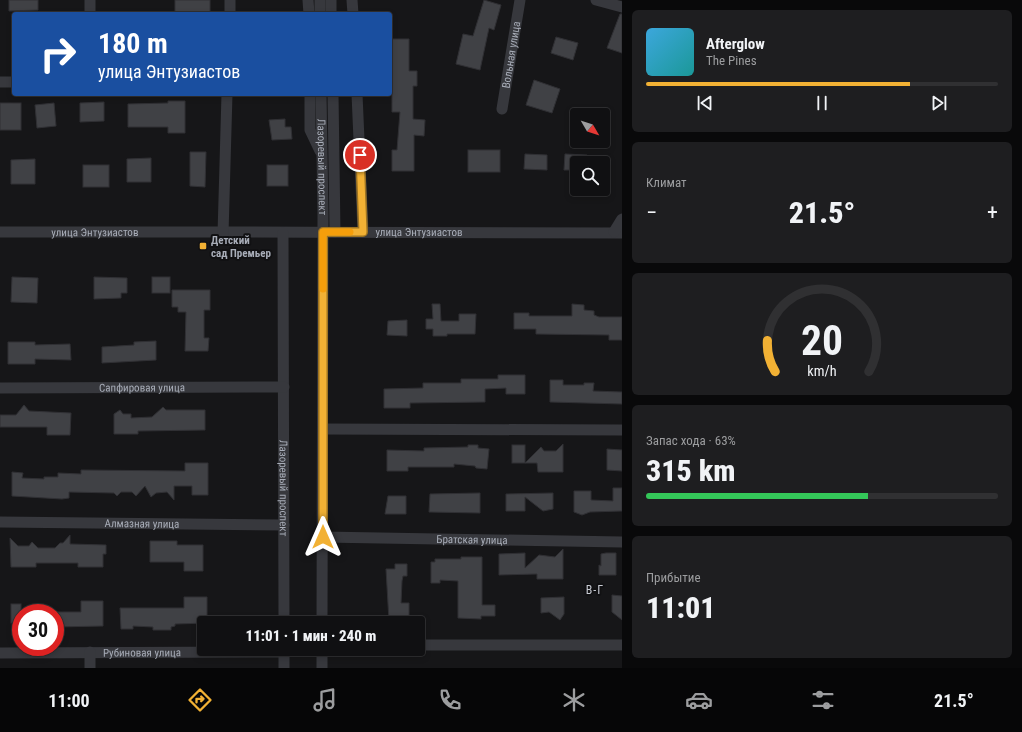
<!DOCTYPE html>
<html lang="ru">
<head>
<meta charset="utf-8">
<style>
	:root { --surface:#101012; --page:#1e1e20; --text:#f1f3f6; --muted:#9c9d9f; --line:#303032; --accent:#f2b134 }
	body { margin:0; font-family:"Roboto Condensed",sans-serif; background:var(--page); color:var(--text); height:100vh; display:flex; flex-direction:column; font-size:15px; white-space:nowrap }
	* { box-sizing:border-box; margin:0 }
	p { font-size:13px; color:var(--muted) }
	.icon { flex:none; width:22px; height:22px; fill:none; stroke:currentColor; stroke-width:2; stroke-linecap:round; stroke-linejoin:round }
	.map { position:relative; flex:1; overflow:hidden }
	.sheet { display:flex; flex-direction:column; gap:10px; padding:10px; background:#09090a; width:400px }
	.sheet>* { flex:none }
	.banner { position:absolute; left:12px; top:12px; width:380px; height:84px; border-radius:4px; box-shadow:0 2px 6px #0003,0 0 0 1px var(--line); background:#1a4fa0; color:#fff; overflow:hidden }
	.needle { width:26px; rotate:129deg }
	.fabs { position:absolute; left:570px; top:108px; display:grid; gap:8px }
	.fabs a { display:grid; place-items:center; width:40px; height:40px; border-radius:4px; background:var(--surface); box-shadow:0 2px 6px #0003,0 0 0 1px var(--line); font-size:20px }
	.speed { position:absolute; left:12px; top:604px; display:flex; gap:8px; font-size:20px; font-weight:700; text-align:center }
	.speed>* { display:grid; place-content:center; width:52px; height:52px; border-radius:50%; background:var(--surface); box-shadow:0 2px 6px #0003,0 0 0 1px var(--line); line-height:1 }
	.speed .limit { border:6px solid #d22; background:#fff; color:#111 }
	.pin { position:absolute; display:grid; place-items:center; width:34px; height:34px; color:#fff; margin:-17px; border:2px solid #fff; border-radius:50%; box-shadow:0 1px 4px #0007 }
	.me { position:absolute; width:44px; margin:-22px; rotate:0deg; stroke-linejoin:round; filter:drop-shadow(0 0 3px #0008) }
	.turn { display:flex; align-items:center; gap:14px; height:84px; padding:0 20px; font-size:18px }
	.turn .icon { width:52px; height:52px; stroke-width:2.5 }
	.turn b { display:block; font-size:28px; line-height:34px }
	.big { font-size:30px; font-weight:800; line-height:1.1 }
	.sheet .card { flex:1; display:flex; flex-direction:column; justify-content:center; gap:6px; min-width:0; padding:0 14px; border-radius:6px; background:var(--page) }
	.sheet .dial { align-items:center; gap:0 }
	.dial svg { height:104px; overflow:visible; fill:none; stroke:var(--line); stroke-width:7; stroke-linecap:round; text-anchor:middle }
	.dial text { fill:var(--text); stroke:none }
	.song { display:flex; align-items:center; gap:12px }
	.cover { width:48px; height:48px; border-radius:6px; background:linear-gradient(135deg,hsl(200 70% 55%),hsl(180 70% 35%)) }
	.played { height:4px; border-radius:2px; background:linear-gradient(90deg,var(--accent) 75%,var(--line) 75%) }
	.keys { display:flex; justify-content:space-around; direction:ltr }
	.heat { display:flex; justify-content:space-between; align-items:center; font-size:22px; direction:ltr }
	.charge { height:6px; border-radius:3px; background:linear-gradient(90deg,#34c759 63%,var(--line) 0) }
	.trip { position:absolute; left:197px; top:616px; width:228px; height:40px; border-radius:4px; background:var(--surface); box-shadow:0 2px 6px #0003,0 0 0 1px var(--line); font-weight:800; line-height:40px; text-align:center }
	.dock { display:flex; height:64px; justify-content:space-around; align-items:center; background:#060607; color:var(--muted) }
	.dock .icon { width:28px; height:28px }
	.dock .selected { color:var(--accent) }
	.dock b { font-size:18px; color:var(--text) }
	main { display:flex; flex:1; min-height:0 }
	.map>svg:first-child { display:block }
	.building { fill:#404145; stroke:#303034 }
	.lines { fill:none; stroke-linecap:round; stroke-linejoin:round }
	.minor { stroke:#37383d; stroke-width:11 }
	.route-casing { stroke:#9d7322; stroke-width:10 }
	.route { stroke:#f2b134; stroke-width:7 }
	.slow { stroke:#f59e0b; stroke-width:7 }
	.poi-dot { fill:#f2b134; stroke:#111113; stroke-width:1.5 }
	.labels { text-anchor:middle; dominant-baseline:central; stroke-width:4; stroke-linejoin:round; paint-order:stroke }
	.street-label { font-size:11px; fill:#a8adb8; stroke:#111113 }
	.poi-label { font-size:11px; font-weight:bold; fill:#a8adb8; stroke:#111113; text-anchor:start }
	.neighbourhood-label { font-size:12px; letter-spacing:1px; fill:#c9ccd4; stroke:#111113 }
</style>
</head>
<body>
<main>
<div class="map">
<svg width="622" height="668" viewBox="0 0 622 668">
	<rect width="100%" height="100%" fill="#161618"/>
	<g class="building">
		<path d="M9 0H38V10L9 11Z"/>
		<rect x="175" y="0" width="35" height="14"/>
		<path d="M484 0 501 5 494 30 489 28 480 70 456 64 463 34 473 36Z"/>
		<path d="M620 14H622V53L607 48Z"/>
		<path d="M556 37 578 43 573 60 551 53Z"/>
		<path d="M390 39H409V71H417V86H413V119L425 120 424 136 414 135V171H392V150H397L400 112H392V57H390Z"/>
		<path d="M534 80 560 89 552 113 526 105Z"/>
		<path d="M168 101H185V133H168V127H128V104L168 103Z"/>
		<path d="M104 102V121L80 122V103Z"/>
		<rect x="0" y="103" width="21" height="27"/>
		<path d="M54 103 56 126 37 128 35 105Z"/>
		<path d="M285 119V127H291L292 139 272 140 269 120Z"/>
		<rect x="468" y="150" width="32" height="22"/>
		<path d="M190 152H206L205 187 190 186Z"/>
		<path d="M525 154 547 155V170L524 169Z"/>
		<path d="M565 154 587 155 586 163H577V170H564Z"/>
		<path d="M151 158V182H127V159Z"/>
		<path d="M35 159V184H11V160Z"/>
		<rect x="83" y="165" width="26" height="22"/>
		<rect x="267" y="165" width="21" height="21"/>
		<path d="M12 277 38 278 37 303 11 302Z"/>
		<path d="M94 277 127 278V293H121V298L94 299Z"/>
		<rect x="152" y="277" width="18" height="16"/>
		<path d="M172 290H210V310H204V338H209L208 351H185L186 312H178V307H172Z"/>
		<path d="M432 304H440L441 321H459V314H476L475 334H447V336H433V329H426V319H433Z"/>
		<path d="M572 304 584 305V310L594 311V315L599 317H622V340H609V335L536 334V329H514V313H529V316H572Z"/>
		<path d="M407 320V336L387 335 388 321Z"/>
		<path d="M156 341V360L102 363V347L134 345V342Z"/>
		<path d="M8 342H35V345L70 344 71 360 35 359V364H8Z"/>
		<path d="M498 375H525V394H506V388L485 389V402L410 403V408H384V389L423 388V383H461V379H498Z"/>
		<path d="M550 380H563V385H584V383H594L593 391 622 392V404L550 402Z"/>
		<path d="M24 405 29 411 71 413 70 435H47V427H0V415H16Z"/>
		<path d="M163 407 166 410H205V430L138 431V434H114V414L120 410 123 414H131V418L152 417Z"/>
		<path d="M563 444V472H538L537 463H525L541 447 544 451H556Z"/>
		<path d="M468 445H478V448L489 449 487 469 476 468 475 466 454 464V467H408V471H387V450L424 451V448L468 447Z"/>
		<rect x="512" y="445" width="13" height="18"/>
		<path d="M607 449 622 450V471L607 470Z"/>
		<path d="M185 463H208V495H192V486H174V500L167 492 156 493 151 497 145 486 136 496 132 492H121L117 496 114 493 69 492V498L62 499 12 496V472L23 473 22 478 44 479V477H58V473L81 474V470L185 471Z"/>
		<path d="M613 488H622V511L590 512 582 515 574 512V491H591V500L613 501Z"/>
		<path d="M480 493V513L429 512 430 494Z"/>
		<path d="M553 493V509L543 511 525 497V511H506V494Z"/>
		<path d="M388 496H406V514H385Z"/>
		<path d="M70 535V544L106 545V554H103V567H78V563H36V567H11L10 538 18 546H29L32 542 38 548H55L60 543H63Z"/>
		<path d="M150 541H177V545H203V571H184V562H150Z"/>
		<path d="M563 549V579H537V574L499 575V554L525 553V568L539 555 555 557Z"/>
		<path d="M606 553H616V575H599V565L601 566V554Z"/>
		<path d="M461 557H482V605H495V616H481V619L458 618V581L440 580V583H431V562H435V559H461Z"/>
		<path d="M395 564H407V576H403L402 581 401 603H409V621H389L386 569H395Z"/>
		<path d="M612 595 622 596V620L612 612Z"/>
		<path d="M184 597H207V623L175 624V626L171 627V630H153V627L133 626V629H121L120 608H184Z"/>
		<path d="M564 597V614L560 620 549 612 541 613V598Z"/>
		<path d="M81 601H103V626L55 627V612H81Z"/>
		<rect x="11" y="604" width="10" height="19"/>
	</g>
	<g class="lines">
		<g class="minor">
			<path d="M90 0V14"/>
			<path d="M308 0 309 14"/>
			<path d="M320 0V14"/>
			<path d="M331 0V14"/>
			<path d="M352 0 353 14"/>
			<path d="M596 0 622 7"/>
			<path d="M230 14V0"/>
			<path d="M0 82H14"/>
			<path d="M310 94V130L320 151"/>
			<path id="s1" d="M321 94 323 214 322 623"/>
			<path d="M333 94 335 232"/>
			<path d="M357 94 363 232"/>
			<path id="s2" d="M502 109 520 0"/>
			<path id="s3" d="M0 232C207 233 415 231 622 233"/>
			<path d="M614 232 622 219"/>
			<path id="s4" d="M283 233 284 623"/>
			<path d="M223 234 227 94"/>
			<path id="s5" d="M0 388 284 387"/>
			<path d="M323 429 622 430"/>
			<path id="s6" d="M0 522 284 525"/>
			<path id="s7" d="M323 537 622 542"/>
			<path d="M418 645H622"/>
			<path id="s8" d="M0 653 284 652"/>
			<path d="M90 668V652"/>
			<path d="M284 668V649"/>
			<path d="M322 668V649"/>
		</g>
	</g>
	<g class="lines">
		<g class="route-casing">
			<path id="route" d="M323 537V232H363L360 155"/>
		</g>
		<use href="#route" class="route"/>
		<path class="slow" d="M323 289V232H350"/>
	</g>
	<rect class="poi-dot" x="199" y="242" width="8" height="8" rx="2"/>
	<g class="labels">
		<g class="street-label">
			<text stroke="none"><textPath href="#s2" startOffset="55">Вольная улица</textPath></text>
			<text stroke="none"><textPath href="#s1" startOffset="73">Лазоревый проспект</textPath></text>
			<text stroke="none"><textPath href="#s3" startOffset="419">улица Энтузиастов</textPath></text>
			<text stroke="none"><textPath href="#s3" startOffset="95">улица Энтузиастов</textPath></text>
			<text stroke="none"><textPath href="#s5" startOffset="142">Сапфировая улица</textPath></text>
			<text stroke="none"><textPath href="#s4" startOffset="255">Лазоревый проспект</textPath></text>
			<text stroke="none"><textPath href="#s6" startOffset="142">Алмазная улица</textPath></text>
			<text stroke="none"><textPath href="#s7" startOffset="149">Братская улица</textPath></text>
			<text stroke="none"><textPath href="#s8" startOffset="142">Рубиновая улица</textPath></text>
		</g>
		<g class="poi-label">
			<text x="211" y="240">Детский<tspan x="211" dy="13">сад Премьер</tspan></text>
		</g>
		<g class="neighbourhood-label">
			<text x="595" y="590">В-Г</text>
		</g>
	</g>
</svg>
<div class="fabs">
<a><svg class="needle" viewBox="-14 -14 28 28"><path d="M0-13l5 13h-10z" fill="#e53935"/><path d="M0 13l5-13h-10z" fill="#9c9d9f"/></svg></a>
<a><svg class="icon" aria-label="search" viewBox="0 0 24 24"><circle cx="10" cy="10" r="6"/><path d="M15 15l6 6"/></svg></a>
</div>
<div class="speed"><div class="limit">30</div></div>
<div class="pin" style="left:360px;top:155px;background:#d93025"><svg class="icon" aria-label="arrive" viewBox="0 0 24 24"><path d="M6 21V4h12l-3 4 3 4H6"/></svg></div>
<svg class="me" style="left:323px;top:537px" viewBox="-20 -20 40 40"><path d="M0-17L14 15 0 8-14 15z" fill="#f2b134" stroke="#fff" stroke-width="4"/></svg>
<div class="trip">11:01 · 1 мин · 240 m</div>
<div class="banner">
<div class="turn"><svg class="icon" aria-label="right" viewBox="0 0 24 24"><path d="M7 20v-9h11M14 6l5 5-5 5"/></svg><div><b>180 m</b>улица Энтузиастов</div></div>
</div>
</div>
<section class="sheet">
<div class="card">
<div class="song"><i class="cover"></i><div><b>Afterglow</b><p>The Pines</p></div></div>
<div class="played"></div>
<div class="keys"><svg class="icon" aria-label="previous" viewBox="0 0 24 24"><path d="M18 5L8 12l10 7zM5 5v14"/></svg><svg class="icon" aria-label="pause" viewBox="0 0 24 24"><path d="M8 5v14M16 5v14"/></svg><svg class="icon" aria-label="next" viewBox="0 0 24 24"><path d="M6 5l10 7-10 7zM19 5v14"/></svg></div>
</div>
<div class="card"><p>Климат</p>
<div class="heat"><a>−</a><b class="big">21.5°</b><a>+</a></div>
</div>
<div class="card dial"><svg viewBox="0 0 100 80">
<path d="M14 69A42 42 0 1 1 86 69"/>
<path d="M14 69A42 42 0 0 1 8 45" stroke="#f2b134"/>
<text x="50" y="56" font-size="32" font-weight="700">20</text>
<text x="50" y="72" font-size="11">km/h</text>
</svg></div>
<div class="card"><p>Запас хода · 63%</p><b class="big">315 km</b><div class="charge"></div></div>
<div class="card"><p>Прибытие</p><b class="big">11:01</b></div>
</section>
</main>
<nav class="dock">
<b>11:00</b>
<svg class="icon selected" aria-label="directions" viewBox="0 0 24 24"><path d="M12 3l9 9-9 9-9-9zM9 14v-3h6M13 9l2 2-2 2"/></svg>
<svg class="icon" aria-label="music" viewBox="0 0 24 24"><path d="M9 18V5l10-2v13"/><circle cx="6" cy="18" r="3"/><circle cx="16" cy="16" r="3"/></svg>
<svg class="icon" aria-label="phone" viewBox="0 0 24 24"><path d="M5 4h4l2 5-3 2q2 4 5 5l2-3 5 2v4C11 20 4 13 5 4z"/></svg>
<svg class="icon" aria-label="climate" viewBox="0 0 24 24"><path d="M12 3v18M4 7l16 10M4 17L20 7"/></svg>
<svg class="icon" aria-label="car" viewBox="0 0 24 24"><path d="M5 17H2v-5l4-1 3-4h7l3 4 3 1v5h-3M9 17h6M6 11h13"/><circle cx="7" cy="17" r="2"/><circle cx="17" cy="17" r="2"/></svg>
<svg class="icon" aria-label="filters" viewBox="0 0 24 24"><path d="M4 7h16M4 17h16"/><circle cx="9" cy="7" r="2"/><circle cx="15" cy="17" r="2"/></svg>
<b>21.5°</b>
</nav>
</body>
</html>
